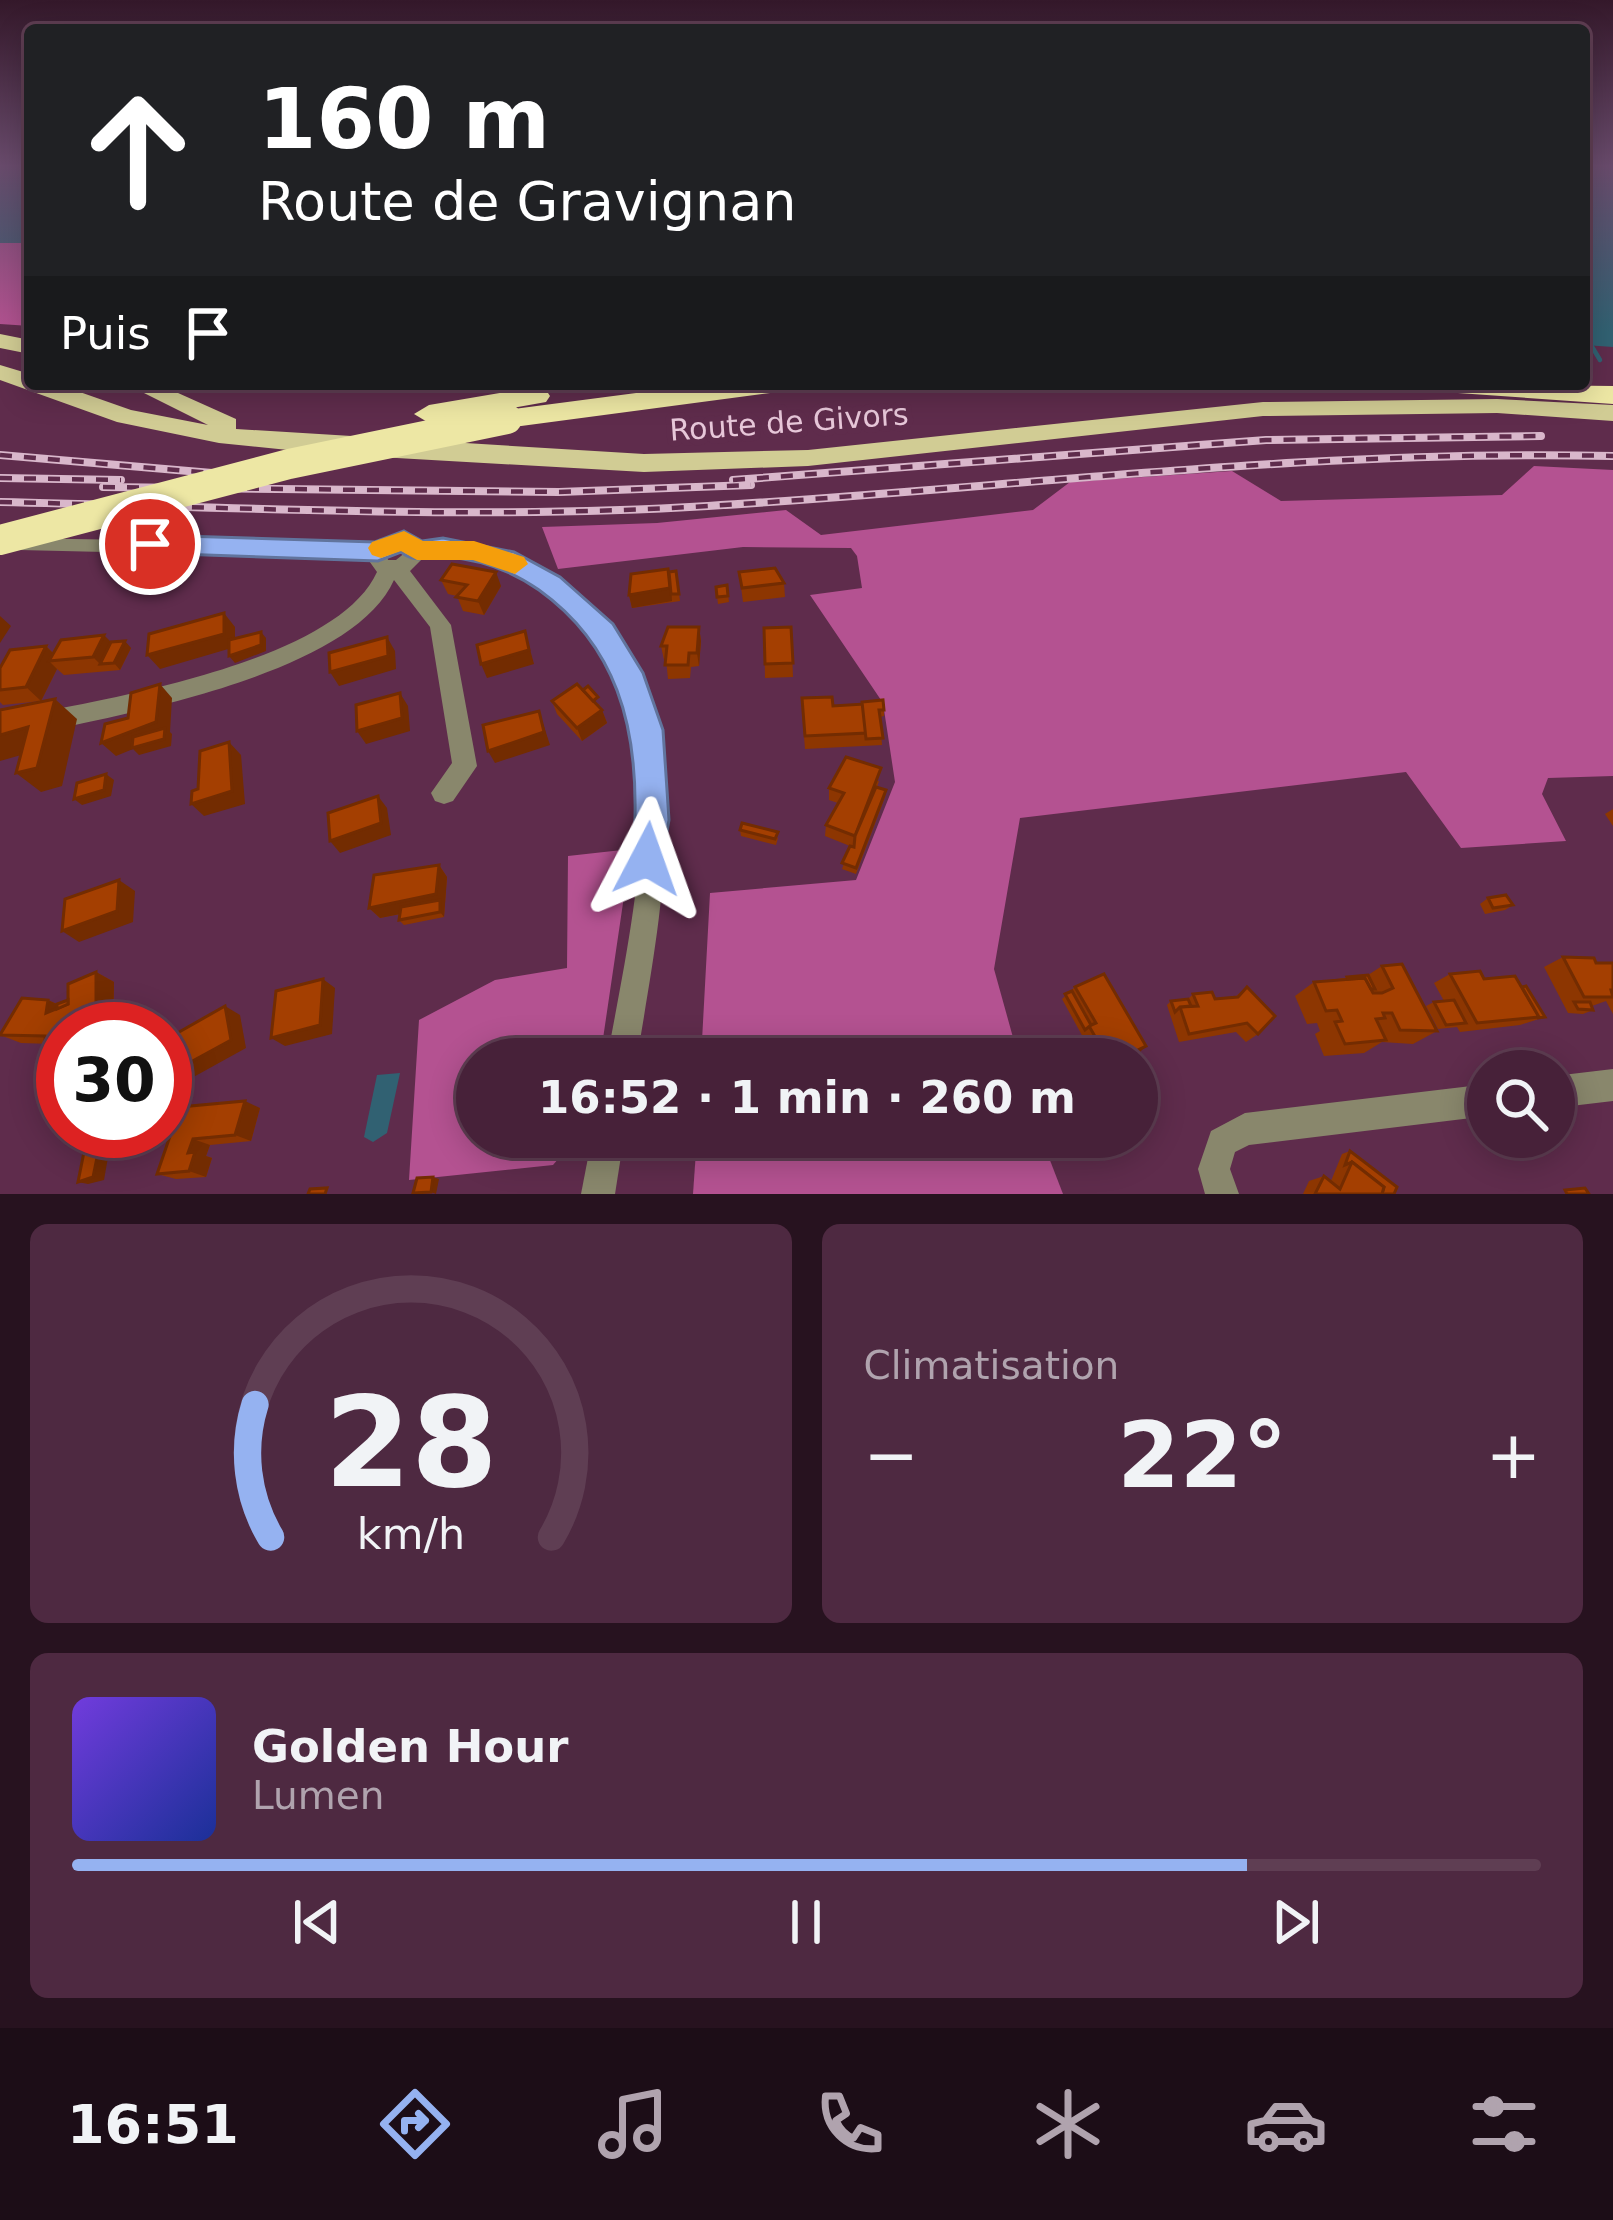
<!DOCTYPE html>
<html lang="fr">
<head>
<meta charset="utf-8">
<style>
	:root { --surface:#472139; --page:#4e2941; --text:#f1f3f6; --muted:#b0a3ae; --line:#5f3e53; --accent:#95b2f1 }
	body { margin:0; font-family:"DejaVu Sans",sans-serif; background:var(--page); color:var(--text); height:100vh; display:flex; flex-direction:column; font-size:45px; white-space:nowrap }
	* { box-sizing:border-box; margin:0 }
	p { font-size:39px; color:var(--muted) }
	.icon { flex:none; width:66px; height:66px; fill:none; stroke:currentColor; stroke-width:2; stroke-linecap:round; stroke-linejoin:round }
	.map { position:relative; height:1194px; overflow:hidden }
	.panel { display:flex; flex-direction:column; gap:30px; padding:30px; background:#27121f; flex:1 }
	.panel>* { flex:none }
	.banner { position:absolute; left:24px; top:24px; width:1566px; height:366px; border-radius:12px; box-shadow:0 6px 30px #0003,0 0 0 3px var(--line); background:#202124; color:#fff; overflow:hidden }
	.buttons { position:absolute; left:1467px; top:1050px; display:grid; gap:24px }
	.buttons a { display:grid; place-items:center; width:108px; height:108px; border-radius:50%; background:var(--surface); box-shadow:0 6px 30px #0003,0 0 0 3px var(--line); font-size:60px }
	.speed { position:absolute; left:36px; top:1002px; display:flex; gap:24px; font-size:60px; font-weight:700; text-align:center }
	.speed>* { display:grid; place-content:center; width:156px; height:156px; border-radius:50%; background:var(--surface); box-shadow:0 6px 30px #0003,0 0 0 3px var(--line); line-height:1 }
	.speed .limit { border:18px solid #d22; background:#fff; color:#111 }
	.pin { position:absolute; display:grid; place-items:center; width:102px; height:102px; color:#fff; margin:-51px; border:6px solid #fff; border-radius:50%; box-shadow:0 3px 12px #0007 }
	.me { position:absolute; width:132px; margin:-66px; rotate:4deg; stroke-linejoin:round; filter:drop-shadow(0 0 9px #0008) }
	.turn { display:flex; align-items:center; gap:42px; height:252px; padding:0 36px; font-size:54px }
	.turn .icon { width:156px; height:156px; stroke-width:2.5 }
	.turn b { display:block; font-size:84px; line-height:102px }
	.then { display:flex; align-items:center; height:114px; padding:0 36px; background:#0003; gap:24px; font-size:45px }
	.big { font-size:90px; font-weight:800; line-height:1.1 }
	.panel .tile { flex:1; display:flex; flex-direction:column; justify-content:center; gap:18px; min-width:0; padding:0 42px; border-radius:18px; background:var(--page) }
	.panel .dial { align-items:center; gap:0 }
	.dial svg { height:312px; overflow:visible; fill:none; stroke:var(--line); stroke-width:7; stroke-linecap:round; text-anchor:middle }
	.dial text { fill:var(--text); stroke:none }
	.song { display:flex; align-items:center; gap:36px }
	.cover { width:144px; height:144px; border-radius:18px; background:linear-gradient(135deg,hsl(260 70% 55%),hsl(230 70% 35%)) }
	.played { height:12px; border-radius:6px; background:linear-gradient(90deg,var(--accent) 80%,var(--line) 80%) }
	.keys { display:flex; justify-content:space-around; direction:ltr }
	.heat { display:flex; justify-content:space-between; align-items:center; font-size:66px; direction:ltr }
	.panel .tiles { flex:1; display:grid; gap:30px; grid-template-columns:1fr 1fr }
	.tile:last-child { grid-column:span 2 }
	.trip { position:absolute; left:456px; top:1038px; width:702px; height:120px; border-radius:60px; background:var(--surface); box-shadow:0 6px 30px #0003,0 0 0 3px var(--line); font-weight:800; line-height:120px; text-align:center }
	.dock { display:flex; height:192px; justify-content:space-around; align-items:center; background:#1c0d17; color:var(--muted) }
	.dock .icon { width:84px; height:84px }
	.dock .current { color:var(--accent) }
	.dock b { font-size:54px; color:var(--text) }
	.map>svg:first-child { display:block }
	.forest { fill:#b45291 }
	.water { fill:#316172 }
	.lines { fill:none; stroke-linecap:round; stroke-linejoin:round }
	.stream { stroke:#316172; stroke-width:4.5 }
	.minor { fill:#89876c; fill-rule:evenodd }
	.major { fill:#d1cc94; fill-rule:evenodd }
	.highway { fill:#ede7a4; fill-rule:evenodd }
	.rail-casing { stroke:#d9b7cb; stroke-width:8 }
	.rail { stroke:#5f2c4c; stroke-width:4.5; stroke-dasharray:12; stroke-linecap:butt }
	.highway-bridge { stroke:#ede7a4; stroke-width:30 }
	.wall { fill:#8d3601 }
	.shaded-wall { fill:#732c01 }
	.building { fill:#a43f01; stroke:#732c01; stroke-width:3 }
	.route { fill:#95b2f1; stroke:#61749d; stroke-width:3 }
	.slow { fill:#f59e0b }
	.labels { text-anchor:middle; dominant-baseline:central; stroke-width:12; stroke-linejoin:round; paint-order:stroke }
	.street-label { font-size:30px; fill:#e7c7d9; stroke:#5f2c4c }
</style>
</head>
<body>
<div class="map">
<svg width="1613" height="1194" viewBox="0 0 1613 1194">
	<rect width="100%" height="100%" fill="#5f2c4c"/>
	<g class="forest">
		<path d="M0 243H30V326L0 324Z"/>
		<path d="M1534 466 1613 470V776L1548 778 1542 794 1566 841 1461 848 1406 772 1020 818 994 969 1019 1059H701L710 893 856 880 895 782 883 703 810 595 862 588 857 556 851 548 743 547 558 569 542 527 657 523 786 510 821 535 1033 510 1070 482 1232 471 1281 501 1502 495Z"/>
		<path d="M631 849 600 1059H477V1137H577L553 1165 409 1180 419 1020 495 980 567 968 568 856Z"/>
		<path d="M697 1137H1041L1063 1194H693Z"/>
	</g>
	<g class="water">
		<rect x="0" y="165" width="30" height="78"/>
		<path d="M1584 165 1613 168V347L1584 345Z"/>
		<path d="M400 1073 387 1133 373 1142 364 1137 377 1075Z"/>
	</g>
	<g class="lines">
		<path class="stream" d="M1591 345 1600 360"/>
		<g class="minor">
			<path d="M408 533C414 535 417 541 422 543 430 547 449 542 459 543 486 545 513 554 537 567 718 664 663 895 637 1059H607C625 959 661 803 630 706 617 665 591 629 558 602 519 569 474 554 423 558L410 571 451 625 477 766 453 801 444 804 435 801 431 793 452 763 430 627 394 580C350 679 100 719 0 740V720C94 701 335 665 377 572L367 558 19 550 12 548 9 543 12 538 375 544 379 539ZM403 548 406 552 396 560H388L387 556 392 550Z"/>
			<path d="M1613 1069V1101L1554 1108V1076Z"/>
			<path d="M1488 1084V1116L1249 1145 1235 1152 1230 1169 1239 1194H1205L1198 1169 1211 1131 1245 1113Z"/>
			<path d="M592 1137H624L615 1194H581Z"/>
		</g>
		<g class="major">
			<path d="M0 334 30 340V354L0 348Z"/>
			<path d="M0 365 30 374V384H57L131 410 208 425 126 384H158L236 419V429L644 454 808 450 1263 402 1497 399 1613 405V421L1497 413 1263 416 808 466 644 472 327 454 219 443 117 422 0 380Z"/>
		</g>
		<g class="highway">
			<path d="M705 384H784L770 393 507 428 492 419 507 410Z"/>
			<path d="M1444 384 1613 386V404L1458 393Z"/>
			<path d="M536 387 546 390 550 396 546 402 429 423 414 414 429 405Z"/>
		</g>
		<g class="rail-casing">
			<g id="rail">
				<path d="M0 455 212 473"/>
				<path d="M0 478 121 480"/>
				<path d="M733 480 1266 440 1541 436"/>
				<path d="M103 487 559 492 751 485"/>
				<path d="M0 502C236 507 472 520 708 506 1010 488 1309 449 1613 456"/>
			</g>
		</g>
		<use href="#rail" class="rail"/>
		<path class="highway-bridge" d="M0 540 289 464 507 419"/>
	</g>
	<g class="wall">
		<path d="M676 571 680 601 632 608 629 595Z"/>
		<path d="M739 572 784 583 785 597 743 602Z"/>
		<path d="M441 580 501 586 484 615 463 611 457 596 448 594Z"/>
		<path d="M727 585 729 602 718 604 716 587Z"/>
		<path d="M699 627 701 641 699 666 691 667 690 678 668 679 666 659 664 660 661 646Z"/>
		<path d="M791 627 793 677 765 678 764 628Z"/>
		<path d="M111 642 131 648 120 670 64 675 57 669 41 701 3 705 0 702V668L46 646 53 653Z"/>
		<path d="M552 701 600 704 598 705 602 710 607 723 582 741 557 714Z"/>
		<path d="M833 706 884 710V716L880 717 882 745 805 749 802 711Z"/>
		<path d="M879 781 877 787 886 790 885 797 856 874 842 869 850 846 825 836 826 825 838 803 829 800V788Z"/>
		<path d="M1613 809V826L1605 814Z"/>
		<path d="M740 830 778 838 776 845 741 836Z"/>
		<path d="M439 865 447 877 444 917 404 925 399 920 400 914 380 918 369 908Z"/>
		<path d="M1488 898 1513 905 1505 910 1485 914 1480 904Z"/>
		<path d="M1563 957 1596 963H1613V1014L1606 1001 1592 1006 1593 1010 1583 1014 1568 1013 1544 967Z"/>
		<path d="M1382 966 1437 1031 1413 1044 1382 1042 1364 1053 1324 1056 1315 1034 1320 1031 1317 1023 1307 1024 1295 996 1314 982 1368 975Z"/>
		<path d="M96 972 114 982 113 1027 110 1029H63V1048L52 1044 21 1043 0 1035 48 1000 57 1004 68 1000Z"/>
		<path d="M1450 974 1522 987 1545 1017 1520 1025 1460 1032 1457 1027 1438 1029 1426 1006 1434 1002 1444 1001 1434 983Z"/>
		<path d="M1075 987 1138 1054 1127 1059H1095L1062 999Z"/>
		<path d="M1247 987 1258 1034 1246 1042 1236 1032 1179 1042 1167 1005 1171 1001 1188 999 1193 994 1215 999 1235 997Z"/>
		<path d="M180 1107 260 1108 251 1141 210 1145 206 1156 212 1158 206 1177 176 1179 157 1174Z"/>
		<path d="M1350 1151 1394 1194H1303L1309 1181 1324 1176 1331 1181 1342 1154Z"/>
	</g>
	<g class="shaded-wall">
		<path d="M496 572 501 586 484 615 478 601Z"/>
		<path d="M671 583 672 601 632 608 629 595Z"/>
		<path d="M224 613 235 627V647L160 669 147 655Z"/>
		<path d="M0 616 11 626 0 643Z"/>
		<path d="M699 627 701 641 699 666 697 653Z"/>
		<path d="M525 631 534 664 487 678 481 664Z"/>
		<path d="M261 632 266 638V651L235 663 229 656Z"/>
		<path d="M104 635 118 649 100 664 107 671 93 657Z"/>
		<path d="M387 637 395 651 396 669 339 686 330 672Z"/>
		<path d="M125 641 131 648 120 670 114 663Z"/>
		<path d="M46 646 60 660 49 661 57 669 41 701 26 687Z"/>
		<path d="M160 684 172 698 170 732 172 734 171 746 139 755 133 749 116 756 101 743Z"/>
		<path d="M400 693 408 706 410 731 366 744 357 731Z"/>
		<path d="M55 699 77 719 62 786 41 792 16 773 42 749 0 761V735Z"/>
		<path d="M602 710 607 723 582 741 577 728Z"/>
		<path d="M539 711 550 745 495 763 488 751Z"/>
		<path d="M229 742 241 755 245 804 204 816 191 804Z"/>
		<path d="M106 774 114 780 111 796 82 805 74 799Z"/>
		<path d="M378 796 387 808 391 835 340 853 330 841Z"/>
		<path d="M439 865 447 877 444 917 440 912V906L380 918 369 908Z"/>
		<path d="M119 880 135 891 133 922 79 942 62 931Z"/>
		<path d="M96 972 114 982 113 1027 110 1029H71L46 1013 48 1000 67 1009Z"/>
		<path d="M323 979 335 988 332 1034 285 1046 271 1038Z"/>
		<path d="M225 1006 240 1015 246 1048 179 1085 165 1079V1076Z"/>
		<path d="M63 1033V1048L45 1041Z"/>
		<path d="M1146 1046 1138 1054 1127 1059H1119Z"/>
		<path d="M245 1101 260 1108 251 1141 235 1135Z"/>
		<path d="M193 1139 210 1145 206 1156 212 1158 206 1177 189 1171 188 1153Z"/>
		<path d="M100 1143 110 1146 104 1180 88 1184 78 1182Z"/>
		<path d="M433 1177 439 1179 436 1194 431 1192Z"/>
	</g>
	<g class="building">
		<path d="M452 564 496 572 478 601 456 597 467 585 441 580Z"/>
		<path d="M775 568 784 583 742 588 739 572Z"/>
		<path d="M668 569 670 588 629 595 631 574Z"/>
		<path d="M676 571 679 594H671L669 572Z"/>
		<path d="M727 585 728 596 717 597 716 587Z"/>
		<path d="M224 613V634L147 655 149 634Z"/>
		<path d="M668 627H699L697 653H689L688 665H665L667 646H661Z"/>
		<path d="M791 627 793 663 765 664 764 628Z"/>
		<path d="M525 631 529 650 481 664 477 645Z"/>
		<path d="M261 632V645L229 656V640Z"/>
		<path d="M104 635 93 657 49 661 61 640Z"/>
		<path d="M387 637 388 656 330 672 329 653Z"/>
		<path d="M125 641 114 663 100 664 111 642Z"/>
		<path d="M46 646 26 687 0 690V668L10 650Z"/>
		<path d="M160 684 156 722 101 743 105 724 128 718 131 693Z"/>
		<path d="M577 684 602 710 577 728 552 701Z"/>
		<path d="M588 686 598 697 593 701 583 690Z"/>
		<path d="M400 693 402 718 357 731 356 705Z"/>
		<path d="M832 697 833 706 864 704 867 733 805 736 802 698Z"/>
		<path d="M55 699 37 768 16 773 28 727 0 735V710Z"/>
		<path d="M883 700 884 710H879L883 738 866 739 862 702Z"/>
		<path d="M539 711 544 732 488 751 483 725Z"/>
		<path d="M165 728 164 739 132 748 133 737Z"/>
		<path d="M229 742 232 791 191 804 192 791 198 789 200 751Z"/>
		<path d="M846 757 881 768 855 836 826 825 844 793 829 788Z"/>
		<path d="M106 774 104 790 74 799 77 783Z"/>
		<path d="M876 787 886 790 856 868 842 863 850 846 854 847 855 836Z"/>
		<path d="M378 796 381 823 330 841 328 813Z"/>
		<path d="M742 823 778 832 775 839 740 830Z"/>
		<path d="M439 865 436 894 369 908 374 875Z"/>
		<path d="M119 880 117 911 62 931 65 899Z"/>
		<path d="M1506 895 1513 905 1493 908 1488 898Z"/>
		<path d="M440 900V912L399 920 401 907Z"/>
		<path d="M1563 957 1594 958 1596 963H1613V990H1611L1613 997H1584Z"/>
		<path d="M1402 964 1437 1031 1400 1030 1392 1013H1383L1385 1018 1376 1019 1386 1040 1345 1044 1335 1022 1342 1021 1337 1010 1326 1011 1314 982 1365 978 1373 993H1382L1393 988 1382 966Z"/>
		<path d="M1480 971 1484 979 1515 976 1539 1017 1477 1023 1450 974Z"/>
		<path d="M96 972V1005L72 1015 71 1029H63V1033L45 1041V1036L0 1035 22 998 48 1000 46 1013 68 1004V984Z"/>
		<path d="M1104 974 1146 1046 1119 1059H1108L1089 1026 1096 1023 1075 987Z"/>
		<path d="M1368 975 1375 989H1371L1365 978 1348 979 1347 977Z"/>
		<path d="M323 979 320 1025 271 1038 276 991Z"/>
		<path d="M1526 986 1545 1017 1537 1018 1539 1017 1522 987Z"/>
		<path d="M1247 987 1275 1016 1258 1034 1247 1023 1189 1034 1180 1007 1198 1006 1193 994 1212 992 1215 999 1238 997Z"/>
		<path d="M1072 991 1091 1025 1085 1030 1065 994Z"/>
		<path d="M1188 999 1191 1006 1180 1007 1175 1012 1171 1001Z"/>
		<path d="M68 1000V1004L57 1009V1004Z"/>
		<path d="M1454 1000 1466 1023 1446 1025 1434 1002Z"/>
		<path d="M1574 1002H1590L1593 1010 1578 1009Z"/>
		<path d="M225 1006 231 1040 165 1076V1040Z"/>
		<path d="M105 1010 104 1023 91 1029H81V1019Z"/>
		<path d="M245 1101 235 1135 193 1139 188 1153 195 1152 189 1171 157 1174 180 1107Z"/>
		<path d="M100 1143 93 1177 78 1182 85 1147Z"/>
		<path d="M1350 1151 1397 1187 1394 1194H1382L1384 1187 1352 1162 1345 1165Z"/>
		<path d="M1352 1162 1384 1187 1382 1194H1315L1324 1176 1340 1189Z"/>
		<path d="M433 1177 431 1192 413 1193 417 1178Z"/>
		<path d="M327 1188 325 1194H308L310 1189Z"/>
		<path d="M1585 1188 1589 1194H1567L1565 1190Z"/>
	</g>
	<linearGradient id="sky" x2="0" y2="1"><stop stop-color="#34182a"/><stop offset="0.5" stop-color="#694b6c"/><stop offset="1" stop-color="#694b6c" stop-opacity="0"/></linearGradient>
	<rect width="1613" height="332" fill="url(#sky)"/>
	<path class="route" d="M404 531 422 541 443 538 514 552 560 577 613 624 643 673 663 730 669 820 660 871 647 876 635 871C627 853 635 836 635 817 637 726 617 646 539 590 512 571 479 559 445 557 427 556 416 564 401 552L378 561 150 553 137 544 150 535 375 542Z"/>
	<path class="slow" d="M404 531 423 541H474L524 557 528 564 515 574 473 560H417L401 551 381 558 372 555 368 548 372 542Z"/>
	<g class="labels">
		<g class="street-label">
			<text transform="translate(789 422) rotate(-4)">Route de Givors</text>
		</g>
	</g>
</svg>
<div class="buttons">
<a><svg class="icon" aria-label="search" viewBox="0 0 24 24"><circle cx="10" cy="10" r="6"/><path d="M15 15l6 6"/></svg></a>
</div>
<div class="speed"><div class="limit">30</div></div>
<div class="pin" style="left:150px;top:544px;background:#d93025"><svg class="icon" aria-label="arrive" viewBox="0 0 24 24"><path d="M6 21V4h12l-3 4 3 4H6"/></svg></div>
<svg class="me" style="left:647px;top:859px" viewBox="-20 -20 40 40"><path d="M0-17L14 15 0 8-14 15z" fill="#95b2f1" stroke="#fff" stroke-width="4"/></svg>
<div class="trip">16:52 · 1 min · 260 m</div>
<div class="banner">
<div class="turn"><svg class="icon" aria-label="ahead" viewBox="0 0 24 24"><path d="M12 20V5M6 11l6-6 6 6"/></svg><div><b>160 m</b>Route de Gravignan</div></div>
<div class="then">Puis<svg class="icon" aria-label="arrive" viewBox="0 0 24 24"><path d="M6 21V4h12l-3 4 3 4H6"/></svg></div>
</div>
</div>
<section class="panel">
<div class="tiles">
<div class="tile dial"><svg viewBox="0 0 100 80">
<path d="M14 69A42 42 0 1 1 86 69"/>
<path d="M14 69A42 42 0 0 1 10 35" stroke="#95b2f1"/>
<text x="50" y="56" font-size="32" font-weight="700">28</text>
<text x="50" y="72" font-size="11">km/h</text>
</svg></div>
<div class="tile"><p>Climatisation</p>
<div class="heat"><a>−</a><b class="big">22°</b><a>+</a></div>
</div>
<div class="tile">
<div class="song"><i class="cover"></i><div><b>Golden Hour</b><p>Lumen</p></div></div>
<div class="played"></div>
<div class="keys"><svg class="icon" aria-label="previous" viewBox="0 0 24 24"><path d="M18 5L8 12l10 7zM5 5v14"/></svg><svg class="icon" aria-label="pause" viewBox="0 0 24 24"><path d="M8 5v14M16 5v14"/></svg><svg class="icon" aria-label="next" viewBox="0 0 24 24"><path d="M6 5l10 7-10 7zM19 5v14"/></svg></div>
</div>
</div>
</section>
<nav class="dock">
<b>16:51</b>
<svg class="icon current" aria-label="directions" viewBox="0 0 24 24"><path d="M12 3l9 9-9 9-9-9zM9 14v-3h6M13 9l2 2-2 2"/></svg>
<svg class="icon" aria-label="music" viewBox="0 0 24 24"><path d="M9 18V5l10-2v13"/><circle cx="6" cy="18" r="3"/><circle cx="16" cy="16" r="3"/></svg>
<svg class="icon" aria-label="phone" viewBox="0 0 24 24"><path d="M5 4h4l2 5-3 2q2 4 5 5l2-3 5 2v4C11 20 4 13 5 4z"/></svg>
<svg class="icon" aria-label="climate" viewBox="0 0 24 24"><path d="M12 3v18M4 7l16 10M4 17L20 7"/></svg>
<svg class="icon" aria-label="car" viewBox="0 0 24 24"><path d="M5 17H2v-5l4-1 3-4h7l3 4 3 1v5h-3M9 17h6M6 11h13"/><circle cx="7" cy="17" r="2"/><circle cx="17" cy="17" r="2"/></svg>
<svg class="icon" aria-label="filters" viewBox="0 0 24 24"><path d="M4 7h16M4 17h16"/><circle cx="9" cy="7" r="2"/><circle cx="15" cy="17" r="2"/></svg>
</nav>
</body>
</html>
